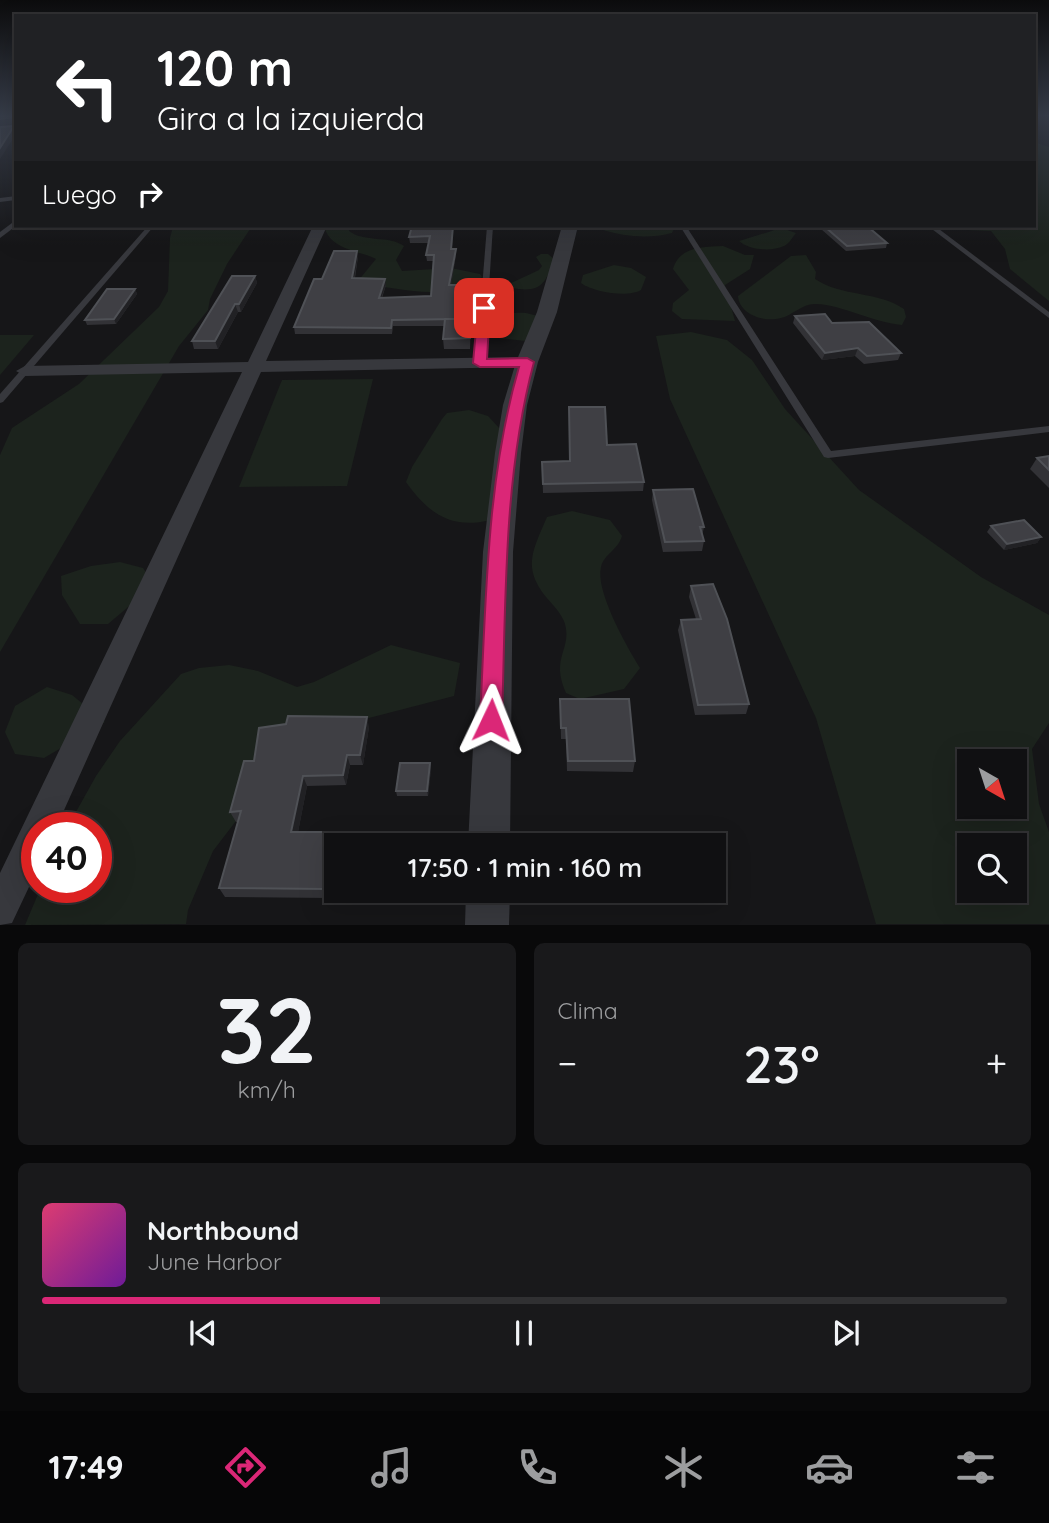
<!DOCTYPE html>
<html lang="es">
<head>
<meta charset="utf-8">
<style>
	:root { --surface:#101012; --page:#19191b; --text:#f1f3f6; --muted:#9c9d9f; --line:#303032; --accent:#db2777 }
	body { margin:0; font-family:Quicksand,sans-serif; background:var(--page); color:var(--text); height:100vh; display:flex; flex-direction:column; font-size:26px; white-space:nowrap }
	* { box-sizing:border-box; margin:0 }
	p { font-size:23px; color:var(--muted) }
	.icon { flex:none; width:38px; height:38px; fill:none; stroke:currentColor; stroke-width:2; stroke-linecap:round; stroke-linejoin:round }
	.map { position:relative; height:925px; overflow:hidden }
	.details { display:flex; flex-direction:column; gap:18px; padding:18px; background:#09090a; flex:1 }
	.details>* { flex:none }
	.top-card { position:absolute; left:14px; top:14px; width:1022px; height:214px; border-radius:0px; box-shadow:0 7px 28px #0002,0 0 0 2px var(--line); background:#202124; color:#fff; overflow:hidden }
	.needle { width:46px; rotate:141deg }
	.controls { position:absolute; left:957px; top:749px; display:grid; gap:14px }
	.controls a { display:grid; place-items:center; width:70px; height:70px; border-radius:0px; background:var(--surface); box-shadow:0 7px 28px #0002,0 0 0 2px var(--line); font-size:35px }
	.speed { position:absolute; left:21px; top:812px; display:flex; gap:14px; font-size:35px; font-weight:700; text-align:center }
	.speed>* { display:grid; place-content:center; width:91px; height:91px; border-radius:50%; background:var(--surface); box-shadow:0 7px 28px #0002,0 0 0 2px var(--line); line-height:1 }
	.speed .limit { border:10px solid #d22; background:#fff; color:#111 }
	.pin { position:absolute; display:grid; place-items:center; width:60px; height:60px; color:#fff; margin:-30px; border-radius:14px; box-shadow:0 4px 10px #0006 }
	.me { position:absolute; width:77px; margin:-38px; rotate:2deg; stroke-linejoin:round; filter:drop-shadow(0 0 5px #0008) }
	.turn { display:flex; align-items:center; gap:24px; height:147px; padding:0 28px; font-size:32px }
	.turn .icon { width:91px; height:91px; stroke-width:2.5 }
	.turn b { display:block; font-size:49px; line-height:60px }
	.then { display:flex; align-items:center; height:66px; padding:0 28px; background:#0003; gap:14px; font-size:26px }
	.big { font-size:52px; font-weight:600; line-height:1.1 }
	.details .card { flex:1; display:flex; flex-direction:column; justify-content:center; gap:10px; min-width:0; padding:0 24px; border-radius:10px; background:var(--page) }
	.details .dial { align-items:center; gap:0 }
	.dial b { font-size:91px; line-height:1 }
	.song { display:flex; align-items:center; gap:21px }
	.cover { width:84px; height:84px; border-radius:10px; background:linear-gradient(135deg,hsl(340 70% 55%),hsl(280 70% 35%)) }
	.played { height:7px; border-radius:4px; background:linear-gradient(90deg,var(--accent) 35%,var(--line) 35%) }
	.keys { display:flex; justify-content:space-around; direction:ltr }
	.heat { display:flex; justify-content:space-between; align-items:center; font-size:38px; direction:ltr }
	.details .tiles { flex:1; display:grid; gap:18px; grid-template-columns:1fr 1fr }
	.card:last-child { grid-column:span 2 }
	.trip { position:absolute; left:324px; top:833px; width:402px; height:70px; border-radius:0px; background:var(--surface); box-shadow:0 7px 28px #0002,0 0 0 2px var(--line); font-weight:600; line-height:70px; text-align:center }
	.tabs { display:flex; height:112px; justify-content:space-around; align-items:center; background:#060607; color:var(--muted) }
	.tabs .icon { width:49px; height:49px }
	.tabs .active { color:var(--accent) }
	.tabs b { font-size:32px; color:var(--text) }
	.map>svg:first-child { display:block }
	.green { fill:#1c231d; fill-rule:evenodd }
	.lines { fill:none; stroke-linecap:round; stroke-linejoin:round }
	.service { fill:#37383d; fill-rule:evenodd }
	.minor { fill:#37383d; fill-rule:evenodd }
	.tertiary { fill:#37383d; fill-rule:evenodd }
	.wall { fill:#323236 }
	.shaded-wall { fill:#212124 }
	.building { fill:#3f3f44; stroke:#4f5156; stroke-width:2 }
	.route { fill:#db2777; stroke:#8e194d; stroke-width:2 }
</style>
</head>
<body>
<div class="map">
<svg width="1049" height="925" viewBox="0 0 1049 925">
	<rect width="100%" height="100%" fill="#161618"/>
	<g class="green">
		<path d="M1034 142 1049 147V301L1010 269 1005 249 991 231 943 229 939 226H1034Z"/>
		<path d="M173 226H252L227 264 210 299 208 310 179 346 0 652V455L12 428 79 384 159 307 168 291 170 238Z"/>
		<path d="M324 226H350L349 231C365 243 389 235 404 246L396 260 402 271 451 268 480 274 482 277C443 303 404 288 361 284L358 281 376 259C358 250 330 250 324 226Z"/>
		<path d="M600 226H675L672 233C650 239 625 237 603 230Z"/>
		<path d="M781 228 796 233C792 238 789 244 784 246 771 252 749 250 739 241Z"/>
		<path d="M723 246 745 255H754L750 269 725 285 735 321 682 319 672 311 673 303 689 290 673 269C680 246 703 247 723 246Z"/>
		<path d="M541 254H548L555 260C544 285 541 293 511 288L509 284 539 270 542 266 536 257Z"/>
		<path d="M806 255 816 272 815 279C842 297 878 291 904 309L906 317 902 325C871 322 843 305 816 304 803 303 793 315 781 318 764 323 739 314 738 296L791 256Z"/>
		<path d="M614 265 631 268 646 277 641 290C628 298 593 292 581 283L583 275Z"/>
		<path d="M526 313 542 317 525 341 498 338 488 329C496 315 511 312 526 313Z"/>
		<path d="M691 332 727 340 752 360 785 409 859 490 981 577 1049 615V723L1032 749 1039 804 1049 832V924H876L816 718 670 399 656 336ZM970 761H1015V807H970ZM970 845H1015V891H970Z"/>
		<path d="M0 335H34L0 375Z"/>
		<path d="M373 379 347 486 239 487 282 380Z"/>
		<path d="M469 410 488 416 500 429 490 520C451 530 428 513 406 482L412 467 442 419 447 413Z"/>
		<path d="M572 511 610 520 622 536C618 550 604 554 601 567 595 591 627 647 640 668L624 689 580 699 566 693C550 657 572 650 565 624 562 614 553 605 546 597 522 567 533 550 547 517Z"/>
		<path d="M120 562 143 568 154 585 108 624H80L62 595 61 576 91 566Z"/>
		<path d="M391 645 460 663 454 696 338 726 271 775 213 851 188 910 186 924 25 925 41 887H96V828H67L96 776 120 741 181 674 199 668 229 665 258 671 297 687 314 682Z"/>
		<path d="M47 687 72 695 105 722 44 758 15 754 5 732 15 706Z"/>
	</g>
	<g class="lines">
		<g class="service">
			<path d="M16 196V200L0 202V198Z"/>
			<path d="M16 220V226L0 238V232Z"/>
			<path d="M148 226H154L3 402 0 403V394Z"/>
			<path d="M487 226H493L484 363 480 366 476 363Z"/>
			<path d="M680 226H686L831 451 1049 426V432L828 458 824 457Z"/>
			<path d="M928 226H935L1049 312V318Z"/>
		</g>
		<path class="minor" d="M313 226H327L266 361 527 357 536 362 527 367 261 372 56 828H37V870L12 923 0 925V873L242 372 25 376 16 371 25 366 248 362Z"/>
		<g class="tertiary">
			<path d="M562 226H578L557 312 538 362 527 405 521 453 513 552 510 845H468L483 552 495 453 503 405 516 362 537 312Z"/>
			<path d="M466 891H510L509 925H465Z"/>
		</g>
	</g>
	<g class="wall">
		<path d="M822 226H867L887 243 886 248 846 251 821 229Z"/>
		<path d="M453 232 452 249H456V255L451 285 458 291 457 319H471L470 349H444L443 339 444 326H393L392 334H295L294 327 322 279 358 257 355 278 386 285 382 298 431 296 433 261H427L426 255 429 243H410L409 237Z"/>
		<path d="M255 276 257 283 241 312H238L218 349H194L192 341Z"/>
		<path d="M135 289 137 294 116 324 87 325 85 320Z"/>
		<path d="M795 316 832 323 901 353 898 360 864 364 855 356 822 360 793 323Z"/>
		<path d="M569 407 644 482 643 491 543 493 542 462 569 461Z"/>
		<path d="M1049 456V488L1030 469 1037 458Z"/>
		<path d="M653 490 704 527 702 536 704 541 702 551 663 552 652 500Z"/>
		<path d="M991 526 1041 537 1037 543 1004 550 987 532Z"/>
		<path d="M691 586 749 704 746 714 695 715 678 630 681 620 696 619 689 597Z"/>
		<path d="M560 699 635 761 633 772 567 771 566 739H561Z"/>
		<path d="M369 727 363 765H350L346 785 307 786 298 832H337L341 842 340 845H336L330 898 225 897 219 888 238 822H236L230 812Z"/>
		<path d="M430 763 431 769 428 796H397L396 791Z"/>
	</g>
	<g class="shaded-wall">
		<path d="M13 117 16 123 0 126V119Z"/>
		<path d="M14 126 16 134 0 159V148Z"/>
		<path d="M456 249V255L450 291 449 285Z"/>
		<path d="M357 251 358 257 353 285 352 278Z"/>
		<path d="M255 276 257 283 241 312 239 304Z"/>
		<path d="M385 279 386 285 379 304V298Z"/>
		<path d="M135 289 137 294 116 324 114 319Z"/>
		<path d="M235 304 238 312 218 349 215 341Z"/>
		<path d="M858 348 855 356 822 360 825 353Z"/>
		<path d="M1041 537 1037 543 1004 550 1007 544Z"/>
		<path d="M367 717 369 727 363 765 360 755Z"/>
		<path d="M347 755 350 765 346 785 343 775Z"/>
		<path d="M430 763 431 769 428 796 427 791Z"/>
		<path d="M303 776 307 786 296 842 291 832Z"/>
		<path d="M337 832 341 842 340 845H336V866L330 898 326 889Z"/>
	</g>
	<g class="building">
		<path d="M0 116H16V123L13 117 0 119Z"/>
		<path d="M14 126 0 148V127Z"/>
		<path d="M412 226H453L451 249H456L449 285H457L456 319 392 320 391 328 294 327 314 279H322L334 251H357L352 278 385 279 379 298 431 296 434 255H426L430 236 409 237Z"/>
		<path d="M824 226H867L887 243 847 246Z"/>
		<path d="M232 276H255L239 304H235L215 341H192Z"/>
		<path d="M107 289H135L114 319 85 320Z"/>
		<path d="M825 314 832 323 869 322 901 353 867 356 858 348 825 353 795 316Z"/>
		<path d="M445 319H471L470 338 443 339Z"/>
		<path d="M569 407H605L607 445 636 444 644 482 543 484 542 462 570 461Z"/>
		<path d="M1049 456V470L1037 458Z"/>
		<path d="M693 489 704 527H700L704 541 665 542 653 490Z"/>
		<path d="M1024 520 1041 537 1007 544 991 526Z"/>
		<path d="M713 584 727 619 749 704 698 705 681 620 701 619 691 586Z"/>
		<path d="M560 699H629L635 761H568L566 728H561Z"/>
		<path d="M288 716 367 717 360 755H347L343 775 303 776 291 832H337L326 889 219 888 241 811 230 812 244 761H254L259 728 286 724Z"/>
		<path d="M400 763H430L427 791H396Z"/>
	</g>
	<linearGradient id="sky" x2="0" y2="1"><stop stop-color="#0c0c0d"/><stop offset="0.47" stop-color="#363c48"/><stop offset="1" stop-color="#363c48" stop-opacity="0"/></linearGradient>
	<rect width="1049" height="245" fill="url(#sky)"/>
	<path class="route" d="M484 305 490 308 487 359 527 358 534 362C503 478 506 601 502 720L499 728 491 731 483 728 480 720C486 603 486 480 519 367H480L473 363 478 308Z"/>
</svg>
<div class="controls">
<a><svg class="needle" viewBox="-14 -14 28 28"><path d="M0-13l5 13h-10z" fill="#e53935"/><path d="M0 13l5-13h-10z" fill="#9c9d9f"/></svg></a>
<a><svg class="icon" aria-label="search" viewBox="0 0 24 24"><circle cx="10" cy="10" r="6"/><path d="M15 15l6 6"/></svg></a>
</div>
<div class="speed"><div class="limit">40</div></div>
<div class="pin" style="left:484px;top:308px;background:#d93025"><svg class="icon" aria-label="arrive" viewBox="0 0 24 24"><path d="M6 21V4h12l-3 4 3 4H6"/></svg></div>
<svg class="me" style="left:491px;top:720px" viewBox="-20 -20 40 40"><path d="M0-17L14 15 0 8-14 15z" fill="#db2777" stroke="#fff" stroke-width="4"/></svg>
<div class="trip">17:50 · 1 min · 160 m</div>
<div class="top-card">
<div class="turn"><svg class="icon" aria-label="left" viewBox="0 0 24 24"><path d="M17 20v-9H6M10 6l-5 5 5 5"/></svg><div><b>120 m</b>Gira a la izquierda</div></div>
<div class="then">Luego<svg class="icon" aria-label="right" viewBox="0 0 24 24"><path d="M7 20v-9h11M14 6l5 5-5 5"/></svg></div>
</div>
</div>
<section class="details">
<div class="tiles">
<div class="card dial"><b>32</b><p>km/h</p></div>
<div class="card"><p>Clima</p>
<div class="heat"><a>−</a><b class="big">23°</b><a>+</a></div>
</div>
<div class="card">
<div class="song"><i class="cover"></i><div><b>Northbound</b><p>June Harbor</p></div></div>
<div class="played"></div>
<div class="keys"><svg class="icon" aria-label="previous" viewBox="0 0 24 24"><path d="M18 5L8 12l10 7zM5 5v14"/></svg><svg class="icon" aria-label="pause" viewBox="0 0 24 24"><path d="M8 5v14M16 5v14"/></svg><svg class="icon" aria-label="next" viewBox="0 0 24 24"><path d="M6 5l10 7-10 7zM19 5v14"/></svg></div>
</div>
</div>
</section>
<nav class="tabs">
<b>17:49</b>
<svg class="icon active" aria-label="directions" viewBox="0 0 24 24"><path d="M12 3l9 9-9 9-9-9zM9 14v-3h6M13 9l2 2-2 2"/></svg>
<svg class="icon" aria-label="music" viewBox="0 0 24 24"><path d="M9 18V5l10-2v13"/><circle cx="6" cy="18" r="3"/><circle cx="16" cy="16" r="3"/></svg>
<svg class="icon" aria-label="phone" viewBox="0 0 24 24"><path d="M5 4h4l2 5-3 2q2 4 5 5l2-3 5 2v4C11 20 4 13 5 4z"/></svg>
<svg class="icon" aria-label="climate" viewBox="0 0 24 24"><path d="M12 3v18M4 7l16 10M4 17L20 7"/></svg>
<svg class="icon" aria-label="car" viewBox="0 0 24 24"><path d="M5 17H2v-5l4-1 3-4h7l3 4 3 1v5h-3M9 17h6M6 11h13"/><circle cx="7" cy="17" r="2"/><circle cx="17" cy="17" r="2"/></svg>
<svg class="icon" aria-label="filters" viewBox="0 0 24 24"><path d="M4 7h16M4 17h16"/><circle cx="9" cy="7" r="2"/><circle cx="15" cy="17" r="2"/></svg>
</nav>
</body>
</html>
